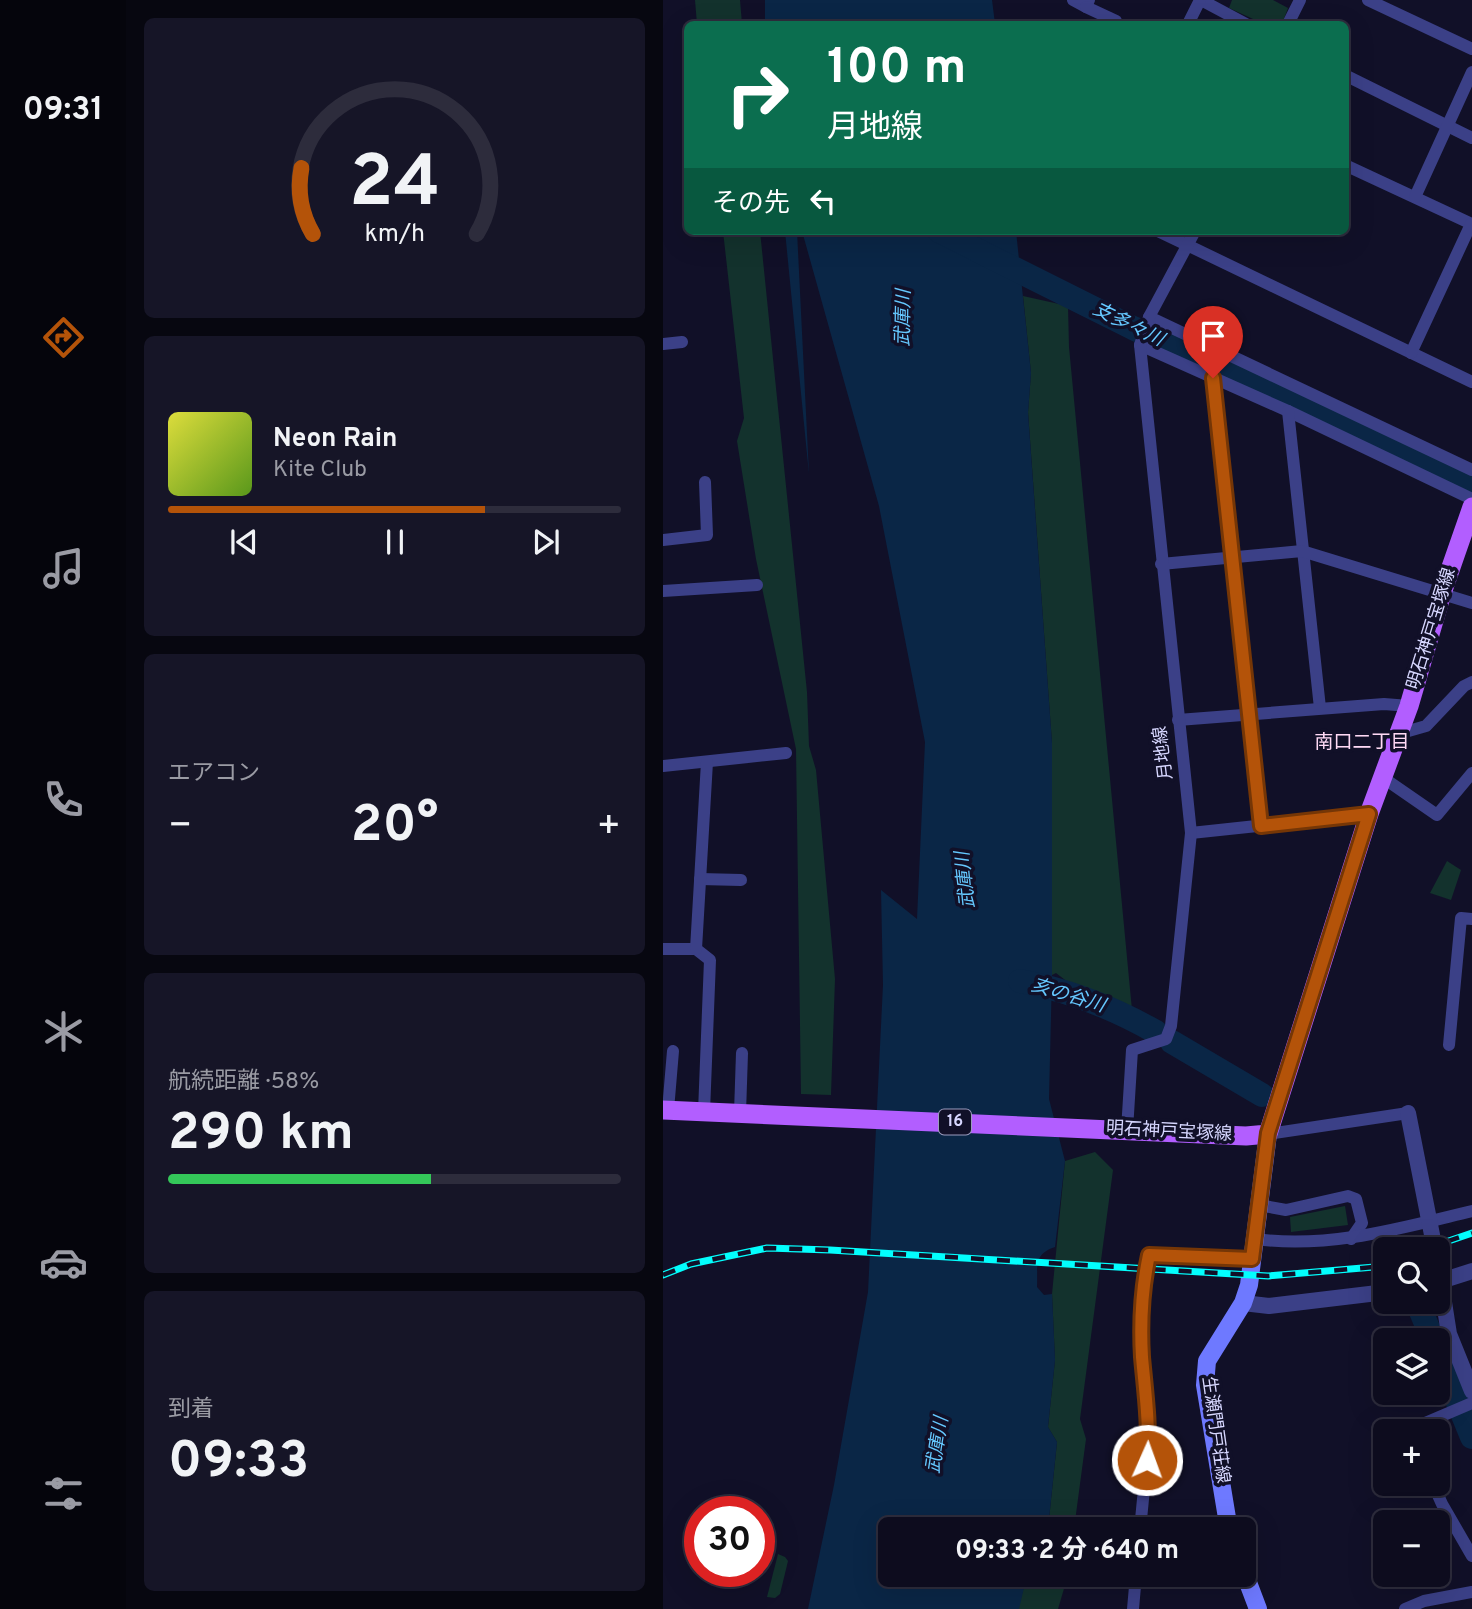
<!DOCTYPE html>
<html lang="ja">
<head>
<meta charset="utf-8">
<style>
	:root { --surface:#0d0c1e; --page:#161527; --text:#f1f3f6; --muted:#9a9ba4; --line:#2d2c3c; --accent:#b45309 }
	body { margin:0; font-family:Overpass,"Noto Sans JP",sans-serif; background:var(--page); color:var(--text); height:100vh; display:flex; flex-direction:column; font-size:26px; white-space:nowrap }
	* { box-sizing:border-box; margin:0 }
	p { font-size:23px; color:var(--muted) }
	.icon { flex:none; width:38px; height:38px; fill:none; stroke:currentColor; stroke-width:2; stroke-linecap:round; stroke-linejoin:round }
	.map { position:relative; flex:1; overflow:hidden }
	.sheet { display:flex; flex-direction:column; gap:18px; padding:18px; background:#070710; width:537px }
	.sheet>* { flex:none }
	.hud { position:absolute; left:21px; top:21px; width:665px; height:214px; border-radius:10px; box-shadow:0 7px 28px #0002,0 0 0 2px var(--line); background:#0b6e4f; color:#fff; overflow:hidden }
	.controls { position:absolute; left:710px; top:1237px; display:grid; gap:14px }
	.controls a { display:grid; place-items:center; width:77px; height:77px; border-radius:10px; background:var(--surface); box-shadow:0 7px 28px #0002,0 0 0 2px var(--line); font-size:35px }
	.speed { position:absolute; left:21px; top:1496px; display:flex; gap:14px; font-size:35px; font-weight:700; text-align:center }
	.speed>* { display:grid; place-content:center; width:91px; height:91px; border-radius:50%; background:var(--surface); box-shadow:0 7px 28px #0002,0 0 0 2px var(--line); line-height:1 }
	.speed .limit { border:10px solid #d22; background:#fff; color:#111 }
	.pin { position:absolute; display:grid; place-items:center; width:60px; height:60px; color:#fff; margin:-72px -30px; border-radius:50% 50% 50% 0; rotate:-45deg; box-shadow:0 0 7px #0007 }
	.pin .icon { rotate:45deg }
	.me { position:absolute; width:77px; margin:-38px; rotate:2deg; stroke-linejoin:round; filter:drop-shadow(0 0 5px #0008) }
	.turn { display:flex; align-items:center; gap:24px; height:147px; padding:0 28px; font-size:32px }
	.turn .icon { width:91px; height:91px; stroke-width:2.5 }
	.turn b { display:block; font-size:49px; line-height:60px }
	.then { display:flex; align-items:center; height:66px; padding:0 28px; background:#0003; gap:14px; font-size:26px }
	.big { font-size:52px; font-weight:700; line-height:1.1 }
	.sheet .card { flex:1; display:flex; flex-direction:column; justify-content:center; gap:10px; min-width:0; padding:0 24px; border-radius:10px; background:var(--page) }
	.sheet .dial { align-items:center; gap:0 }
	.dial svg { height:182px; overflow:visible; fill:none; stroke:var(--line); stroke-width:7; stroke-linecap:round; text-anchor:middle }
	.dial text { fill:var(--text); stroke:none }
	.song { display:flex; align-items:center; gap:21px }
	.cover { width:84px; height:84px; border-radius:10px; background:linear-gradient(135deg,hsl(60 70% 55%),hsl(90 70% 35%)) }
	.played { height:7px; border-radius:4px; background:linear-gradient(90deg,var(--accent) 70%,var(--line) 70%) }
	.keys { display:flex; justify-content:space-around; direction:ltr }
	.heat { display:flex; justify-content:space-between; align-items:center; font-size:38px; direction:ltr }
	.charge { height:10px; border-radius:5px; background:linear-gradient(90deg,#34c759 58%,var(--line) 0) }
	.trip { position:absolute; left:215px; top:1517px; width:378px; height:70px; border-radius:10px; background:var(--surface); box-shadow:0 7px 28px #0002,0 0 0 2px var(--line); font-weight:700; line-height:70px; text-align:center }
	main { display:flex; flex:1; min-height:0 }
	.tab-bar { display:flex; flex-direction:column; width:126px; justify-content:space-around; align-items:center; background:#05050c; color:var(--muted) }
	.tab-bar .icon { width:49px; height:49px }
	.tab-bar .on { color:var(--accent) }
	.tab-bar b { font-size:32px; color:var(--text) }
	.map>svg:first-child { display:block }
	.green { fill:#13322d }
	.water { fill:#0a2646 }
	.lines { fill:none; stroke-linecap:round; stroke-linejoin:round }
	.river { stroke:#0a2646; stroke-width:24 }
	.minor { stroke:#3b4087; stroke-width:12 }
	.tertiary { stroke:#3b4087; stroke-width:16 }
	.secondary { stroke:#6e79ff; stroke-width:18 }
	.primary { stroke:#b25eff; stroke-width:19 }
	.rail-casing { stroke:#03fefd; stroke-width:7 }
	.rail { stroke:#111028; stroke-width:4.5; stroke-dasharray:13; stroke-linecap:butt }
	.route-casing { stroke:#753606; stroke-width:18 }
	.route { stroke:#b45309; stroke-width:12 }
	.labels { text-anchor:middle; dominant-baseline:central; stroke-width:7; stroke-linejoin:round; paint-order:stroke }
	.shield { fill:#111028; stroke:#9c9bbe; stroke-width:2 }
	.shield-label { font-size:16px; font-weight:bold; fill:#d7d7ff }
	.street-label { font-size:18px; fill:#d7d7ff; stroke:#111028 }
	.water-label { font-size:19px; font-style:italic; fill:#65c8ff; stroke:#111028 }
	.neighbourhood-label { font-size:19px; fill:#ffd9f5; stroke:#111028 }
</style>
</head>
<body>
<main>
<nav class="tab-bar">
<b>09:31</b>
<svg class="icon on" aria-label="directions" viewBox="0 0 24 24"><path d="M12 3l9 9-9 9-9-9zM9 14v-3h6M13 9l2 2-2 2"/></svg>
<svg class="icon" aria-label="music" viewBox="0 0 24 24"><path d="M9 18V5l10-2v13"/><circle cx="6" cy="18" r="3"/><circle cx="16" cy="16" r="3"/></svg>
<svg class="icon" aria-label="phone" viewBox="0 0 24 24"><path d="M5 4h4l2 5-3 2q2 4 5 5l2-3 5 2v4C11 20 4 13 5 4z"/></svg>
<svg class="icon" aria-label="climate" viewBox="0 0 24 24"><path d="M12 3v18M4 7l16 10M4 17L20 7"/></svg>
<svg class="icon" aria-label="car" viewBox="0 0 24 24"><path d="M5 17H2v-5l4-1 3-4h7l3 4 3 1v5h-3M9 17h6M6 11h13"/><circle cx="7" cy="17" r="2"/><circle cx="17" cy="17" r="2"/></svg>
<svg class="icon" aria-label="filters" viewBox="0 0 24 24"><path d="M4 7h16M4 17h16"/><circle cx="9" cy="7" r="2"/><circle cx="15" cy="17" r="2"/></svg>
</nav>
<section class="sheet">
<div class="card dial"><svg viewBox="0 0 100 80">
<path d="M14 69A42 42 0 1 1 86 69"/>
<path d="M14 69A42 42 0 0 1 9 40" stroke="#b45309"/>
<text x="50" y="56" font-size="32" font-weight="700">24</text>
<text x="50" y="72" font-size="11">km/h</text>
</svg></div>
<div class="card">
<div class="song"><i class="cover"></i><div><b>Neon Rain</b><p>Kite Club</p></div></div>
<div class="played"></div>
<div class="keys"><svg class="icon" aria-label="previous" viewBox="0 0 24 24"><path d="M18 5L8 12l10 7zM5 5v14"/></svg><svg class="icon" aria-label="pause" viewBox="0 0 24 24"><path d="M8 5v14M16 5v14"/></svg><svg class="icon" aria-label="next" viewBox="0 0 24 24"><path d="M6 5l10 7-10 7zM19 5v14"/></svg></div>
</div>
<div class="card"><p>エアコン</p>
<div class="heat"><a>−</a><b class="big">20°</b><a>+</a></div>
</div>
<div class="card"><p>航続距離 · 58%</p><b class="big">290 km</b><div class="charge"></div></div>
<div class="card"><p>到着</p><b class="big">09:33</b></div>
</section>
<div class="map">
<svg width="809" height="1609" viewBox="0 0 809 1609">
	<rect width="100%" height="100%" fill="#111028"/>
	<g class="green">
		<path d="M32 0H77L79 24H34Z"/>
		<path d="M569 0H610L625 8 619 24H601L566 8Z"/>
		<path d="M60 231H97L144 692 146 746 153 770 172 979 168 1095 138 1094 133 749 93 559 74 441 81 418Z"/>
		<path d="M360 296 405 306 406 347 469 1010 432 993H419L393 973 389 975V743L365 412 368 373Z"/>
		<path d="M784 861 798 870 788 900 767 893Z"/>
		<path d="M432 1152 450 1170 417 1419 423 1439 411 1529 374 1530 376 1523 386 1519 394 1442 385 1427 392 1360 389 1294 402 1161Z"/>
		<path d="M682 1206 685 1225 628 1232 627 1217Z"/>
		<path d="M115 1554 122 1557 125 1561 117 1594 112 1598 104 1597Z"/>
		<path d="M364 1575H405L395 1609H355Z"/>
	</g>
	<g class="water">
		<path d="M102 0H329L332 24H102Z"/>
		<path d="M122 231H134L146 474Z"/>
		<path d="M139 231H353L368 373 365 413 389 743V975L386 1099 402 1161 392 1247C370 1254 375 1267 374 1287L381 1295 389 1294 392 1360 385 1427 394 1442 386 1519 376 1523 374 1529 228 1530V1575H364L356 1609H145L171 1485 205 1292 220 985 218 890 254 919 262 742 216 506Z"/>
	</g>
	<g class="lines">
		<g class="river">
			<path d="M276 231 470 328 809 486"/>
			<path d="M357 981C405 990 451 1008 493 1032"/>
			<path d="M509 1042 599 1095"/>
			<path d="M754 1302 770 1340"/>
			<path d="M775 1354 809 1437"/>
		</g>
		<g class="minor">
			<path d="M410 0 423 7 426 0"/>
			<path d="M538 0 583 24"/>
			<path d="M705 0 809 49"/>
			<path d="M423 7 453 21 450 24"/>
			<path d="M525 24 537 0"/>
			<path d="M625 24 637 0"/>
			<path d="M682 75 809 138"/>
			<path d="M682 165 809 224"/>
			<path d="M752 197 809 72"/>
			<path d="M495 231 809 382"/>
			<path d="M486 317 809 470"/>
			<path d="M0 344 19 342"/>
			<path d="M477 345 625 411 809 499"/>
			<path d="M748 353 808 224"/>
			<path d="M550 378 598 826"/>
			<path d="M625 411 657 708"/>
			<path d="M0 540 44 535 42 482"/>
			<path d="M498 564 639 551 809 603"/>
			<path d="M0 591 94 585"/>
			<path d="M515 720 721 704 746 706"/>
			<path d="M735 734 763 726 801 686 809 682"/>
			<path d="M0 766 123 753"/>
			<path d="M719 777 774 815 809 773"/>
			<path d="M528 833 706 814"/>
			<path d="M37 879 78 880"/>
			<path d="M0 949H33L47 960 41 1112"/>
			<path d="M33 949 44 762"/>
			<path d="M786 1045 798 918 809 919"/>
			<path d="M5 1110 10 1051"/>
			<path d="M77 1113 79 1053"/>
			<path d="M464 1130 469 1050 503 1039 508 1026 528 833 477 345 486 317 532 231"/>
			<path d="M605 1134 745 1113"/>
			<path d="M596 1205 623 1210 685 1196 693 1199 699 1223 688 1239"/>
			<path d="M593 1239C666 1249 738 1228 809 1211"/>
			<path d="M741 1432 809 1403"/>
			<path d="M770 1484 779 1504 809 1556"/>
			<path d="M477 1530 486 1437 479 1353 480 1283 486 1255 589 1259"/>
			<path d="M470 1609 473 1575"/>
			<path d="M742 1609 761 1601 809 1592"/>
		</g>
		<g class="tertiary">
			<path d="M745 1113 772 1250"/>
			<path d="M775 1264 786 1334 809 1391"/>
			<path d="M775 1282 809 1271"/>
			<path d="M580 1303 606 1306 723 1292"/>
		</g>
		<g class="secondary">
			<path d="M566 1530 542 1385 544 1361 580 1303 586 1285 605 1134"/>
			<path d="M581 1572 595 1609"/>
		</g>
		<path class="primary" d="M0 1110 583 1136 605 1134 706 814 746 706 779 593 809 507"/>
		<g class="rail-casing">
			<g id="rail">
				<path d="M759 1250 809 1233"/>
				<path d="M0 1275 28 1264 104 1248 167 1250 605 1276 723 1266"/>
			</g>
		</g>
		<use href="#rail" class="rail"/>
	</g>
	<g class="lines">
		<g class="route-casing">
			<path id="route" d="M484 1460C487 1425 482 1391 479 1357 477 1323 479 1288 486 1255L589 1259 605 1133 706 814 598 826 550 378"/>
		</g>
		<use href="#route" class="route"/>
	</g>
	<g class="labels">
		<rect class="shield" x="276" y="1109.5" width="32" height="25" rx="5"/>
		<g class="shield-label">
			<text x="292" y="1122">16</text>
		</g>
		<g class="street-label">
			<text transform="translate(769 629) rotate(-73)">明石神戸宝塚線</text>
			<text transform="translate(501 753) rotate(-97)">月地線</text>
			<text transform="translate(506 1132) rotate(3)">明石神戸宝塚線</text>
			<text transform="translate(552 1430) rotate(82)">生瀬門戸荘線</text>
		</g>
		<g class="water-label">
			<text transform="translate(241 318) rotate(-89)">武庫川</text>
			<text transform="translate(465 325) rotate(26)">支多々川</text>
			<text transform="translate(303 880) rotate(-96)">武庫川</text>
			<text transform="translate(405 996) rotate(17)">亥の谷川</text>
			<text transform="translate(275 1445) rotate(-81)">武庫川</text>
		</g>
		<g class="neighbourhood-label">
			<text x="699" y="743">南口二丁目</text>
		</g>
	</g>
</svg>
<div class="controls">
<a><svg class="icon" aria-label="search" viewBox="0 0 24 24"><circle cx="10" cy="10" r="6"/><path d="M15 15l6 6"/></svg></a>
<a><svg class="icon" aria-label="layers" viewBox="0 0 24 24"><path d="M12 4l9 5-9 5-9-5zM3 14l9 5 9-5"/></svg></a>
<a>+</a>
<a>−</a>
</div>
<div class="speed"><div class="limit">30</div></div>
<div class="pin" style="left:550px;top:378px;background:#d93025"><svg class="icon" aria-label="arrive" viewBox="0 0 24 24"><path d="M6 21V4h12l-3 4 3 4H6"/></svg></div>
<svg class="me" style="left:484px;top:1460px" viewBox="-20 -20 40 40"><circle r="17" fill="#b45309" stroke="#fff" stroke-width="3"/><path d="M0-11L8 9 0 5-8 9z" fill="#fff"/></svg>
<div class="trip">09:33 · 2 分 · 640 m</div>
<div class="hud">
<div class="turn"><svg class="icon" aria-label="right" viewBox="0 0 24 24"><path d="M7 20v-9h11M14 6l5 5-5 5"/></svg><div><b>100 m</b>月地線</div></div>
<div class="then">その先<svg class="icon" aria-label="left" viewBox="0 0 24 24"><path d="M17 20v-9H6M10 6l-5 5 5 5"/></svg></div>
</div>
</div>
</main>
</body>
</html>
